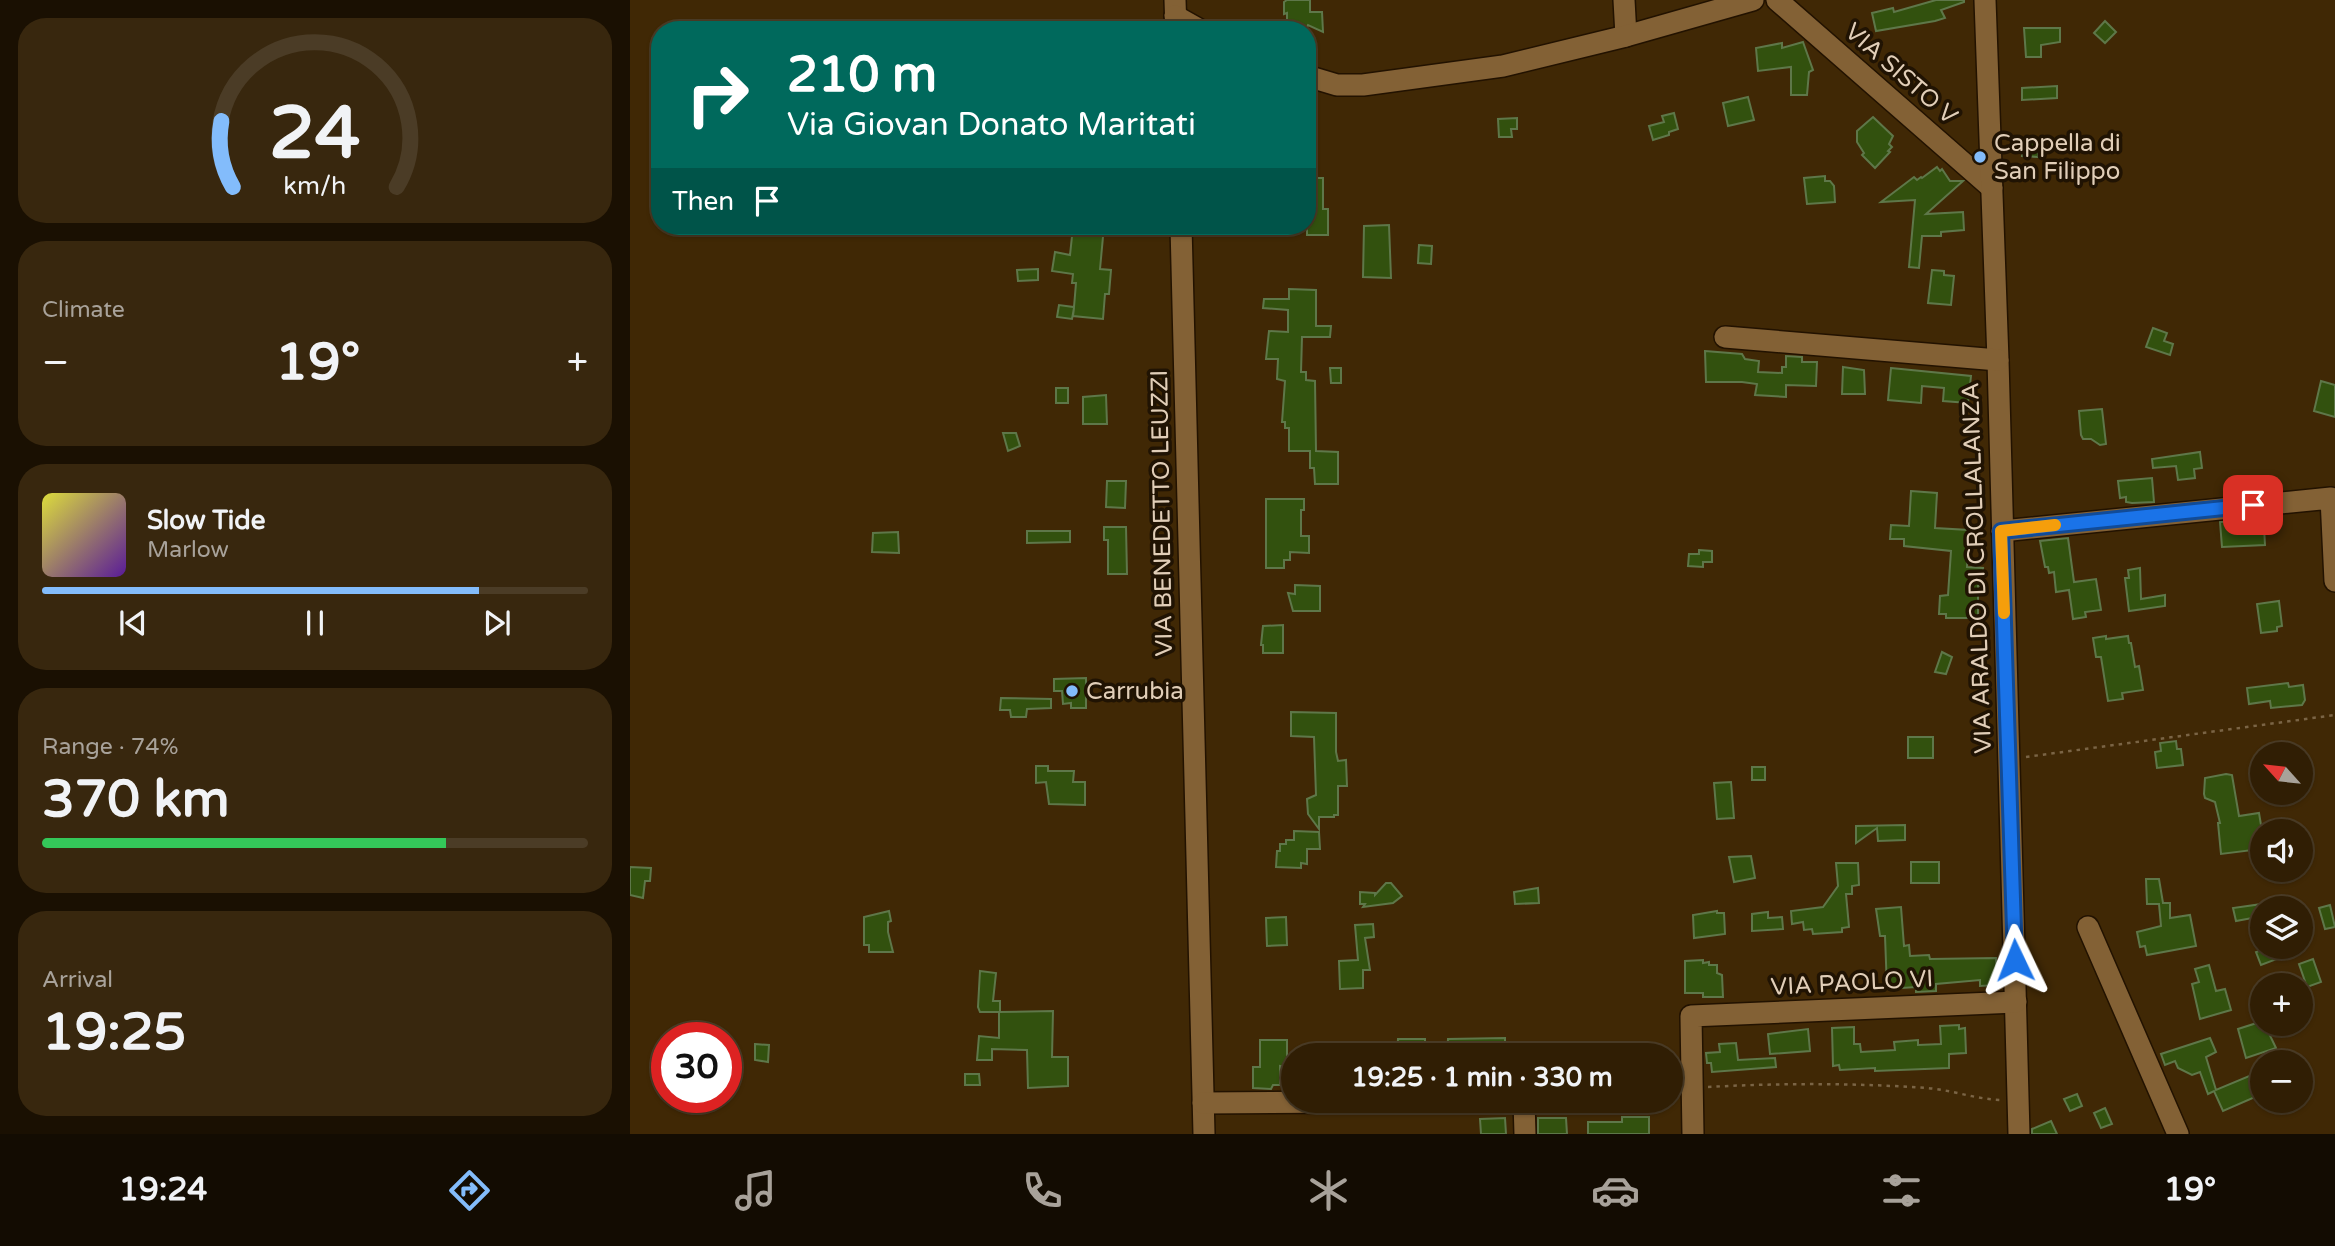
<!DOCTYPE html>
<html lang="en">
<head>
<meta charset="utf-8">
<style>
	:root { --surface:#301e04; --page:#38270e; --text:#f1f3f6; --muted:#a8a29a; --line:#4b3c26; --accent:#83bcfb }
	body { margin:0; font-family:"Varela Round",sans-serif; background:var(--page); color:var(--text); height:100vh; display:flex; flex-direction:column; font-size:26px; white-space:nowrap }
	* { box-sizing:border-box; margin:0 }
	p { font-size:23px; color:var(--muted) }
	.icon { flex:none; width:38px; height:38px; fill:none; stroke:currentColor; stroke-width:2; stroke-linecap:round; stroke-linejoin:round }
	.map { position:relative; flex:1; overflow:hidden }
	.sheet { display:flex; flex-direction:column; gap:18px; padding:18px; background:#1a1002; width:630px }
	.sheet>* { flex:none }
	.banner { position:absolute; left:21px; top:21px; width:665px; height:214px; border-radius:28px; box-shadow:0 2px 5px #0004,0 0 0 2px var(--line); background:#00695c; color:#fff; overflow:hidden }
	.needle { width:46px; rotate:297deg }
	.tools { position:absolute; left:1620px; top:742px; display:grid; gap:14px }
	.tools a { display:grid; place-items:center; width:63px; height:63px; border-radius:50%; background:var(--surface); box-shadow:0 2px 5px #0004,0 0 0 2px var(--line); font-size:35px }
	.speed { position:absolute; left:21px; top:1022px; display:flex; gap:14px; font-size:35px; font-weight:700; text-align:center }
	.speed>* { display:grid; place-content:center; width:91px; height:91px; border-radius:50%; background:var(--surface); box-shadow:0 2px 5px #0004,0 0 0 2px var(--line); line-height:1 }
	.speed .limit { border:10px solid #d22; background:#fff; color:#111 }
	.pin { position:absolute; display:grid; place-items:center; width:60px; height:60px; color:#fff; margin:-30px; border-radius:14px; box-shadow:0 4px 10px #0006 }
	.me { position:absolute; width:77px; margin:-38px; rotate:358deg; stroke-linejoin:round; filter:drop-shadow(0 0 5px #0008) }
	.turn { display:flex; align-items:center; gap:24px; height:147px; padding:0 21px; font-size:32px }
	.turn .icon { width:91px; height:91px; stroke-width:2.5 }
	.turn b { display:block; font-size:49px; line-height:60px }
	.then { display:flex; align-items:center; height:66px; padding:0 21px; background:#0003; gap:14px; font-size:26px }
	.big { font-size:52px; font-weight:700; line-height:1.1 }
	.sheet .tile { flex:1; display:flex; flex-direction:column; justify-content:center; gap:10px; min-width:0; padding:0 24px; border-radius:28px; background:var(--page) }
	.sheet .dial { align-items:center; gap:0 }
	.dial svg { height:182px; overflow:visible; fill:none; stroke:var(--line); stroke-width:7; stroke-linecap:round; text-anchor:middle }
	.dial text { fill:var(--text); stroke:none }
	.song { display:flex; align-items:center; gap:21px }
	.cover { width:84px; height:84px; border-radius:10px; background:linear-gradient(135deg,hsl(60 70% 55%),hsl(270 70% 35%)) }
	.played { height:7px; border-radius:4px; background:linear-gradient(90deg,var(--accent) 80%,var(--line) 80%) }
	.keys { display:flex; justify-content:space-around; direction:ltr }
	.heat { display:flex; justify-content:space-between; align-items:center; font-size:38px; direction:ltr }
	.charge { height:10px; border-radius:5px; background:linear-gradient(90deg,#34c759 74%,var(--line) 0) }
	.trip { position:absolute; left:651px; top:1043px; width:402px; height:70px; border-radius:35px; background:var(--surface); box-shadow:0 2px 5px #0004,0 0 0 2px var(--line); font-weight:700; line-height:70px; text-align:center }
	.dock { display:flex; height:112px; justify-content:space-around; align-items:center; background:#130c02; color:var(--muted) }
	.dock .icon { width:49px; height:49px }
	.dock .current { color:var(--accent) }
	.dock b { font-size:32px; color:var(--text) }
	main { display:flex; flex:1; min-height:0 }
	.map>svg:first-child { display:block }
	.building { fill:#32510e; stroke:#5e7749; stroke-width:2 }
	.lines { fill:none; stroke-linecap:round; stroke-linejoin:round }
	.minor-casing { stroke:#221200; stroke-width:24 }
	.path { stroke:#7a6445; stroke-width:2.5; stroke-dasharray:3.5 5; stroke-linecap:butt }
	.minor { stroke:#836135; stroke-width:21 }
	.route-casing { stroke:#114b97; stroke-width:18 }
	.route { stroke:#1a73e8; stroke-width:12 }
	.slow { stroke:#f59e0b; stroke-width:12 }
	.poi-dot { fill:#83bcfb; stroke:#201303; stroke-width:2.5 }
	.labels { text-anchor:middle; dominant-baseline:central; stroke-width:7; stroke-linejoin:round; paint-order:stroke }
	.street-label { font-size:24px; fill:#e1ceb8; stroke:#201303 }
	.poi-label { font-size:24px; fill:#e1ceb8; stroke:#201303; text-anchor:start }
</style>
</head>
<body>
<main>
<section class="sheet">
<div class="tile dial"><svg viewBox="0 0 100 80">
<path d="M14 69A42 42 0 1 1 86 69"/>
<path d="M14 69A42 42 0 0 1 9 40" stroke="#83bcfb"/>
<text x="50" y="56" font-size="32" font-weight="700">24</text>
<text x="50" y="72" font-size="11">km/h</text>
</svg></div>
<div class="tile"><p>Climate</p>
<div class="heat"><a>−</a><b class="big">19°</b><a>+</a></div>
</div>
<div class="tile">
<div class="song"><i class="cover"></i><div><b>Slow Tide</b><p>Marlow</p></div></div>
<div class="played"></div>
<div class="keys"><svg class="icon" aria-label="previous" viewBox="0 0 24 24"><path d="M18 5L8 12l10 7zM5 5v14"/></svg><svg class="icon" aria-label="pause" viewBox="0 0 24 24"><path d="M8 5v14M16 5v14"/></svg><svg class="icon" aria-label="next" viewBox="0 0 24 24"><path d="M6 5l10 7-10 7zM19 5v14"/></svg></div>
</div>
<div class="tile"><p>Range · 74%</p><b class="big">370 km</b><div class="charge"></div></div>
<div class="tile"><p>Arrival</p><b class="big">19:25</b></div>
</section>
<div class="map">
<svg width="1705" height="1134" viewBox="0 0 1705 1134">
	<rect width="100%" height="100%" fill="#402805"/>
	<g class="building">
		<path d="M657 0H680V12H692L693 32 678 25 676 30 667 26V22H657V13L654 14V2Z"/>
		<path d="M1306 0H1334V2L1311 10 1315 18 1305 21 1246 31 1242 13 1263 8 1264 12Z"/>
		<path d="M1475 21 1486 32 1475 43 1464 33Z"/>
		<path d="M1394 28H1430V42L1411 45V57H1396Z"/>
		<path d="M1173 42 1183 70 1179 72 1177 95H1161V67L1128 71 1126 48 1152 43V48Z"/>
		<path d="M1427 86V98L1392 100V88Z"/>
		<path d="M1118 97 1124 120 1098 126 1093 103Z"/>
		<path d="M1044 113 1048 129 1039 132V135L1023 140 1019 126 1034 122 1032 116Z"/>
		<path d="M1243 117 1263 136 1259 144 1262 147 1258 151 1260 152 1245 168 1232 155 1234 153 1227 142V131Z"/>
		<path d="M887 118V129H881L882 137H869L868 119Z"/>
		<path d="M1394 138 1405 139V142H1409L1408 157 1392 156Z"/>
		<path d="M1307 167 1310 171 1312 169 1320 181H1333L1296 214 1333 212 1334 230 1311 232V236H1292L1289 268 1279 267 1285 200 1251 202 1284 177 1287 180 1291 177 1292 178Z"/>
		<path d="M1195 176V181H1200L1204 186 1205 202 1177 204 1174 178Z"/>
		<path d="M677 178H693V209H698V235H677Z"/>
		<path d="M759 225 761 278 733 277 734 226Z"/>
		<path d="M459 226H474L470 269 481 270 479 294H475L473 319 443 316 444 308 442 319 427 317 429 305 444 307 446 283H442L443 274 422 271 425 252 440 255 443 227 459 228Z"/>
		<path d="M789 245 802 246 801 264 788 263Z"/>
		<path d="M408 269V280L388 281 387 270Z"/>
		<path d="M1302 270 1314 271V275L1324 276 1321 305 1298 303Z"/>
		<path d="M659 289 686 290V326H701L700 337H672L671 372H676V380L685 381 686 451 708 452V484H685L684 468H680V451H659V428H655V422H652L655 381 647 379 648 359H636L639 331 658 332V310L633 308 634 299H659Z"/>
		<path d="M1523 328 1537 333 1534 341 1543 344 1540 355 1516 347Z"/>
		<path d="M1075 351 1112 354 1115 359 1129 361 1128 372 1152 373V367H1156V356L1172 357V362H1187L1186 386 1156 385V397L1125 395 1127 384 1112 382H1076Z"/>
		<path d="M1213 367 1234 370 1235 394H1212Z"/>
		<path d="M700 368H711V383H701Z"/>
		<path d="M1261 368 1341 376 1338 403 1313 401 1314 388 1292 386 1291 403 1258 400Z"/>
		<path d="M1691 381 1705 385V417L1684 411Z"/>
		<rect x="426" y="388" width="12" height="15"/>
		<path d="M476 395 477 424H453V397Z"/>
		<path d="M1472 409 1476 444 1470 445 1461 439H1453L1451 435 1449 411Z"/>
		<path d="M373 433H386L390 446 378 451Z"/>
		<path d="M1570 452 1572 468 1564 469 1565 478 1548 480 1546 466 1523 468 1522 459Z"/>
		<path d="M1522 478 1524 502 1502 503 1496 502V497L1490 498 1488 481Z"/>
		<path d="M477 481H496L495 508 476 507Z"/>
		<path d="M1281 491 1307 493 1305 528 1339 530 1337 567 1353 568 1351 586H1348V618H1316V614H1309L1310 596 1318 595 1321 551 1274 546V539H1260L1261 525 1279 526Z"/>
		<path d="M636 499H674V510H671V536H679V553L660 552V560H654V568H636Z"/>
		<path d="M1627 519 1628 527H1634L1635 545 1592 547 1590 522Z"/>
		<path d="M474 527H496L497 574H478V540H474Z"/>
		<path d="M397 531H440V542L397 543Z"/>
		<path d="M268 532 269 553 242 552 243 533Z"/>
		<path d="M1438 538 1444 582 1466 579 1471 610 1455 612 1456 617 1443 619 1439 590 1426 592 1424 572 1419 573 1418 567H1415L1410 541Z"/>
		<path d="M1069 550 1082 551V562H1073V567L1058 566 1059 554H1069Z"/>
		<path d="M1510 568 1511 599 1535 595V606L1499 611 1495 578H1499L1498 570Z"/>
		<path d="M665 585 690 586V611H663L658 593 665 594Z"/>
		<path d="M1649 601 1652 626 1647 627V631L1631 633 1627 604Z"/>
		<path d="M653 625V653H633V645H631L633 626Z"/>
		<path d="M1476 636V639L1498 636 1499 643H1501L1505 667 1509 666 1513 690 1492 693 1493 699 1478 701 1471 657H1466L1463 638Z"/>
		<path d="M1312 652 1322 657 1316 674 1305 672Z"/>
		<path d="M456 678V708H441V703L433 704 432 691H424V679Z"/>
		<path d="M1658 683 1659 687 1673 685 1675 700 1672 705 1641 708 1640 701 1619 704 1617 688Z"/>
		<path d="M371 698 421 699V708L397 709 396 717H381L380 710H370Z"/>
		<path d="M661 712 706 713V752L708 761 716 760 717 786H708V815H704V817H689V829L678 814 677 799 686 795 684 737 661 736Z"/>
		<rect x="1278" y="737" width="25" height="21"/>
		<path d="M1546 741 1547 749H1551L1553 765 1527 768 1525 752 1531 751 1530 743Z"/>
		<path d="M406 766H418V771H444L443 782H455V805L419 804 416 782 406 783Z"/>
		<rect x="1122" y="767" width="13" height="13"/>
		<path d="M1596 774 1602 775 1609 816 1629 813 1633 837 1622 839 1623 850 1591 854 1588 823H1590L1585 802 1575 798 1574 794 1575 778Z"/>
		<path d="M1101 782 1104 818 1087 819 1084 783Z"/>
		<path d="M1275 825V840L1248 841 1247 828 1226 843V826Z"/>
		<path d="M664 831 689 832 690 849H677V864L671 863V868L646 867 647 851H650V844H656V840H664Z"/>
		<path d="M1121 856 1125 878 1104 882 1099 857Z"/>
		<rect x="1281" y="862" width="28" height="21"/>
		<path d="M1206 863H1228L1229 885 1222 886V894H1216L1219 927 1212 928V932L1183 934 1182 929 1174 930 1173 922 1162 924 1161 911 1193 907 1208 886Z"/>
		<path d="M0 867 21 868 20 881H15L13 898 0 895Z"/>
		<path d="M1516 879H1529L1533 903H1540V918L1560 915 1566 946 1517 955 1515 946 1510 947 1507 932 1531 926 1529 904H1517Z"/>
		<path d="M756 883H761L772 896 763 903 733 907 735 904H730V892L745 893V895Z"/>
		<path d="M908 888 909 903 885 904 884 892Z"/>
		<path d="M1632 904 1633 916 1606 921 1603 908Z"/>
		<path d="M1700 905 1705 927 1695 929 1689 908Z"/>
		<path d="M1271 907 1274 946 1279 945 1280 956 1299 955 1300 959 1366 958 1367 985 1350 986V980L1306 984V991L1286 992V987L1257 989 1255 936H1250L1246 909Z"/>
		<path d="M259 911 261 921 258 922V932L263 952H239V945H234V917Z"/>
		<path d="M1087 911V913H1094L1095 934 1064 938 1063 915Z"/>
		<path d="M1138 912V918L1152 917 1153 929 1122 931V914Z"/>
		<path d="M656 917 657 945 637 946 636 918Z"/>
		<path d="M743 924 744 937 735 938 740 970H733V988L710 989 709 961 728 960 725 925Z"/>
		<path d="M1641 947H1648L1652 957 1631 965 1626 952Z"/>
		<path d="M1683 959 1691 982 1677 987 1669 964Z"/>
		<path d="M1073 960V963L1079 962V965H1087V973L1092 975 1093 997H1073V993H1055V961Z"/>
		<path d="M1579 965 1586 991 1595 989 1601 1010 1570 1019 1562 984 1569 982 1565 969Z"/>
		<path d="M350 971 366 973 363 1001H370V1012L423 1011 422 1057H438V1086L398 1088 397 1050 362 1049V1060H347L349 1036 369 1038V1012H350L348 1007Z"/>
		<path d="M1633 1021 1646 1048 1616 1058 1608 1029Z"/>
		<path d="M1329 1025V1029L1335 1028 1336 1053 1319 1054V1068L1245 1071V1068L1210 1070 1209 1065 1203 1066 1202 1028 1224 1027V1044H1230L1231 1052 1265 1050 1264 1042 1288 1040V1045L1311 1044 1310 1026Z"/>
		<path d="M1178 1029 1180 1051 1140 1054 1138 1034Z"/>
		<path d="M875 1038V1055H817L818 1039Z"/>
		<path d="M1580 1038 1586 1052 1576 1057 1586 1090 1624 1074 1632 1094 1593 1111 1584 1091 1578 1094 1570 1072 1562 1075 1548 1068 1545 1061 1535 1065 1531 1054Z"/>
		<path d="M768 1039H795V1055H767Z"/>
		<path d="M630 1040H657V1067L650 1066V1085H643L641 1089 623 1088V1067H630Z"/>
		<path d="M1106 1043 1108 1060 1145 1058 1146 1067 1082 1072 1081 1063H1077L1076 1053 1090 1052 1089 1044Z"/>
		<path d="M125 1044 139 1045 138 1062 125 1060Z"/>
		<path d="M335 1074H349L350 1085H335Z"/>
		<path d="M1447 1094 1452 1106 1440 1111 1434 1099Z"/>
		<path d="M1475 1108 1482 1124 1471 1128 1464 1113Z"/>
		<path d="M992 1117H1019V1134H958V1122H992Z"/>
		<path d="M875 1118 876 1134H851L850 1119Z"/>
		<path d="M908 1118H936L937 1134H908Z"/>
		<path d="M1421 1121 1427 1134H1402V1129Z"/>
	</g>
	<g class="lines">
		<g class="minor-casing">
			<g id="minor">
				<path d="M545 0 546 30"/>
				<path d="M994 0 996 36"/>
				<path d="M1147 0 1362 188"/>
				<path d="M1355 0 1368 360 1389 1134"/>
				<path d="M545 16 570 30"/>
				<path d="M677 76 707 85H733L873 66 996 36 1123 0"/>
				<path d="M551 226 574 1134"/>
				<path d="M1095 337 1368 360"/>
				<path d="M1372 531 1701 498 1705 581"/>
				<path d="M1458 927 1548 1134"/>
				<path d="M894 1101 895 1134"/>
				<path d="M573 1103 883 1101"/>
				<path d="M1063 1134 1061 1016 1386 1002"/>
			</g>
		</g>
		<g class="path">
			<path d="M1396 757 1705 715"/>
			<path d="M1078 1087C1150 1083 1225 1083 1297 1088 1322 1090 1345 1099 1370 1100"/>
		</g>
		<use href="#minor" class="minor"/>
	</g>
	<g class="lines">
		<g class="route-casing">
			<path id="route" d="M1385 960 1371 531 1623 505"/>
		</g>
		<use href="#route" class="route"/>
		<path class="slow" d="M1374 613 1371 531 1425 525"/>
	</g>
	<g class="poi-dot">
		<circle cx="1350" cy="157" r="7"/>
		<circle cx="442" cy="691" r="7"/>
	</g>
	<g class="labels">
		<g class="street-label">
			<text transform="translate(1271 74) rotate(41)">VIA SISTO V</text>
			<text transform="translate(532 513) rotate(-91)">VIA BENEDETTO LEUZZI</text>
			<text transform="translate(1347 568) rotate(-92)">VIA ARALDO DI CROLLALANZA</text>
			<text transform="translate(1222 983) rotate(-3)">VIA PAOLO VI</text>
		</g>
		<g class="poi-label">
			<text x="1364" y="143">Cappella di<tspan x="1364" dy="28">San Filippo</tspan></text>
			<text x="456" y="691">Carrubia</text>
		</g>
	</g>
</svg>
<div class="tools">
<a><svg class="needle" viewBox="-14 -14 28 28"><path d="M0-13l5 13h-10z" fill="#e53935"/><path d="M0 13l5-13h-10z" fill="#a8a29a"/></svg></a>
<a><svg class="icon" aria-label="sound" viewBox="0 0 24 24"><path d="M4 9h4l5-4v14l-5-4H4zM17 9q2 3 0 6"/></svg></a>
<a><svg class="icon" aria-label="layers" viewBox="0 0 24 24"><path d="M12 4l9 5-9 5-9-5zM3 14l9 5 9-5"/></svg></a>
<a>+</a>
<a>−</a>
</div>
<div class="speed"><div class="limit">30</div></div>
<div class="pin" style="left:1623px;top:505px;background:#d93025"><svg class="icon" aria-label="arrive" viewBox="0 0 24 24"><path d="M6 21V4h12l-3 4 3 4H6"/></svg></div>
<svg class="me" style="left:1385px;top:960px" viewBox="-20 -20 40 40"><path d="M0-17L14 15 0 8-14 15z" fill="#1a73e8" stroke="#fff" stroke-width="4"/></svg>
<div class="trip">19:25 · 1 min · 330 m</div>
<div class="banner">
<div class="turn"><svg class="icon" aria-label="right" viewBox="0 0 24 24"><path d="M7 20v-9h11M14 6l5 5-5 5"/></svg><div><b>210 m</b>Via Giovan Donato Maritati</div></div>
<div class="then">Then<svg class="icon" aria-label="arrive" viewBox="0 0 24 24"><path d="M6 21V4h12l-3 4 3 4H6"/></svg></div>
</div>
</div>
</main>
<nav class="dock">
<b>19:24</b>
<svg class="icon current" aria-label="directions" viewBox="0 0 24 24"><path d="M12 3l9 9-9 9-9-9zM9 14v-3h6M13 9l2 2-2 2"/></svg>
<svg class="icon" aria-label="music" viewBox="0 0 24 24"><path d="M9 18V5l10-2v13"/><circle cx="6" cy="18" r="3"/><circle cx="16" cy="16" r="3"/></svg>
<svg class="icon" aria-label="phone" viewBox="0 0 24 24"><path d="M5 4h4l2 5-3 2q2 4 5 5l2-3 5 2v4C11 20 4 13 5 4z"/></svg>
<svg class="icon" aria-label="climate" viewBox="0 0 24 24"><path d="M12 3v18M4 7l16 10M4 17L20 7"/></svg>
<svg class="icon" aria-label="car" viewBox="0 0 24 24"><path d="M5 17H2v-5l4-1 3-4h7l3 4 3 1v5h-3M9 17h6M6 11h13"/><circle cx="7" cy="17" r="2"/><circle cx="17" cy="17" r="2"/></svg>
<svg class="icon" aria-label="filters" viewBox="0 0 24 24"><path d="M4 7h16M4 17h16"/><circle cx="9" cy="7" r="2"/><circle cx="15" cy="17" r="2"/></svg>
<b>19°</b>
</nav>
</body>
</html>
